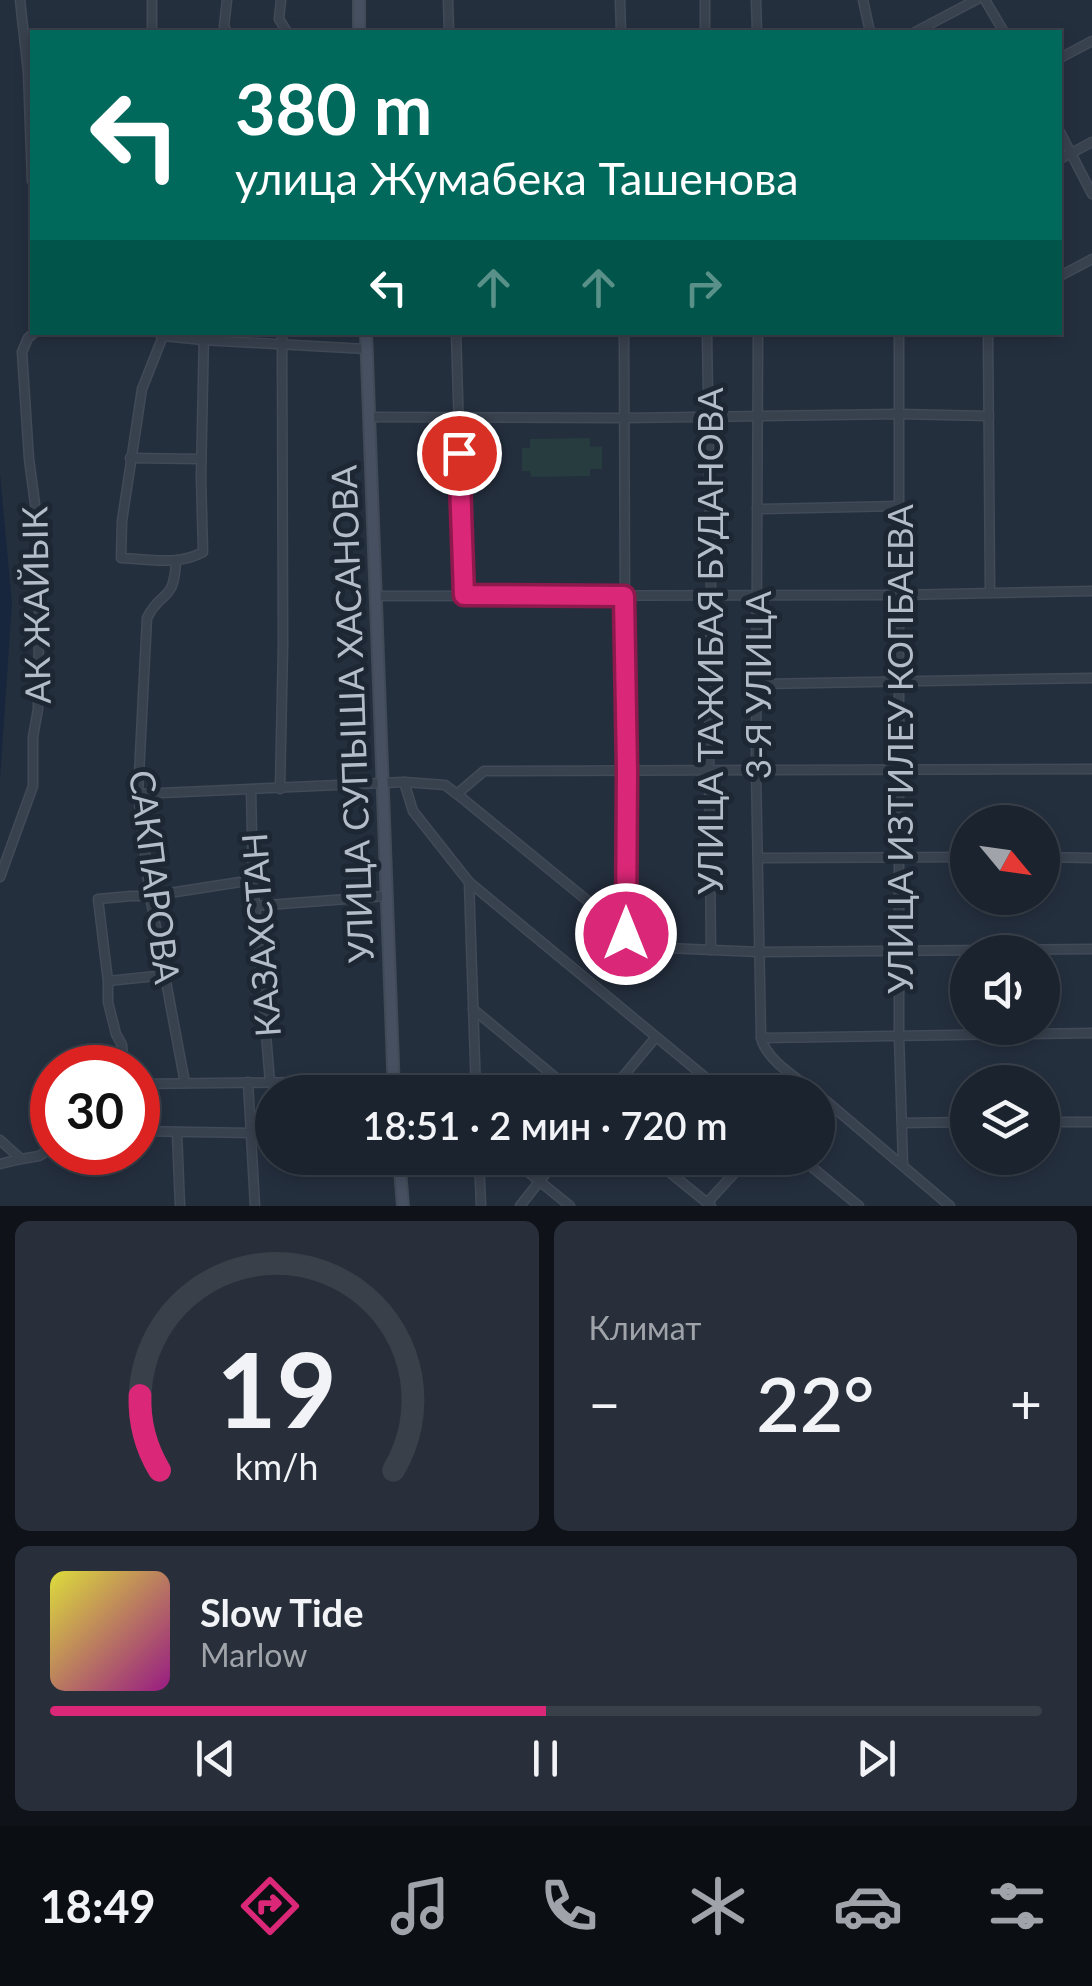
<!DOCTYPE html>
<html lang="ru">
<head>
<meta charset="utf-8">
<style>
	:root { --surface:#1b232e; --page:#282f3a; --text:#f1f3f6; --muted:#a0a4aa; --line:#39404a; --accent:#db2777 }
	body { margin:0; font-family:Lato,sans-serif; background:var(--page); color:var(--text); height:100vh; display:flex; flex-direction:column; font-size:38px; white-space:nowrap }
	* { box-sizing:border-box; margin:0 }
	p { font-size:32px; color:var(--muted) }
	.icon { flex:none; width:55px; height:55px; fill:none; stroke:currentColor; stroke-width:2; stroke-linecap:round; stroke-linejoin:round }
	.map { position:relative; height:1206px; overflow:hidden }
	.side { display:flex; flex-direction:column; gap:15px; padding:15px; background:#0f1319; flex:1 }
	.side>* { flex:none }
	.hud { position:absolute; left:30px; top:30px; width:1032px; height:305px; border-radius:0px; box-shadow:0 5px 15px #0003,0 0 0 2px var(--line); background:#00695c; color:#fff; overflow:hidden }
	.needle { width:65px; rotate:119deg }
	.fabs { position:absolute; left:950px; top:805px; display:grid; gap:20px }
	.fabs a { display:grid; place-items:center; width:110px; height:110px; border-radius:50%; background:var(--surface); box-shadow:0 5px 15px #0003,0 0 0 2px var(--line); font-size:50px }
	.speed { position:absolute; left:30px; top:1045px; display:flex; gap:20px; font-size:50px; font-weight:700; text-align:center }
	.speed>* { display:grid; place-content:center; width:130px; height:130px; border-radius:50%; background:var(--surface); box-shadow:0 5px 15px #0003,0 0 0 2px var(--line); line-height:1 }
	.speed .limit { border:15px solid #d22; background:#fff; color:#111 }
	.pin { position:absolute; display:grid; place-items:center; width:85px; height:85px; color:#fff; margin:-42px; border:5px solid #fff; border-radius:50%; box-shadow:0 2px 10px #0007 }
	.me { position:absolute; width:110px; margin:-55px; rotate:0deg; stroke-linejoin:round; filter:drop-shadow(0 0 8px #0008) }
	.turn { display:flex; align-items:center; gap:35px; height:210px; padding:0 40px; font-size:45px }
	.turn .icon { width:130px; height:130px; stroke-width:2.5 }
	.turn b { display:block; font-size:70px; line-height:85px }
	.lanes { display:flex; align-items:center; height:95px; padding:0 40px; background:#0003; justify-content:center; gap:50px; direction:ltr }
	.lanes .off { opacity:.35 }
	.big { font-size:75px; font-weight:600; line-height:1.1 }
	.side .widget { flex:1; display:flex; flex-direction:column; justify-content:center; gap:15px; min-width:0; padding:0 35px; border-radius:15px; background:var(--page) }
	.side .dial { align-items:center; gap:0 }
	.dial svg { height:260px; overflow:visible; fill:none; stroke:var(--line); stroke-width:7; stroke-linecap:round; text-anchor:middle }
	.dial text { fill:var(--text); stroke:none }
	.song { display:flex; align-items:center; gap:30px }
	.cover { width:120px; height:120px; border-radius:15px; background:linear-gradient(135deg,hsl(60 70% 55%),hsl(310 70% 35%)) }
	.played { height:10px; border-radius:5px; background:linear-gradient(90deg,var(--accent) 50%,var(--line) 50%) }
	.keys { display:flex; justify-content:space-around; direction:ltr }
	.heat { display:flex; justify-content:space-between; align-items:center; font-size:55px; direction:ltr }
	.side .tiles { flex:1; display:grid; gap:15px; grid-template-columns:1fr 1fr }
	.widget:last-child { grid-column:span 2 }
	.trip { position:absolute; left:255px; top:1075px; width:580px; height:100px; border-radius:50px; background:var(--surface); box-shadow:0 5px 15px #0003,0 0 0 2px var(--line); font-weight:600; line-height:100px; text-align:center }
	.dock { display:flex; height:160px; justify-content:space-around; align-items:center; background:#0b0e12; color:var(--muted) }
	.dock .icon { width:70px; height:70px }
	.dock .active { color:var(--accent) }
	.dock b { font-size:45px; color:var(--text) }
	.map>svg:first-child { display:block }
	.green { fill:#263c3f }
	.water { fill:#17263c }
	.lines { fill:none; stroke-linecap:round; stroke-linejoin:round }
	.street-casing { stroke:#414a57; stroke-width:11 }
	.secondary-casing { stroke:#414a57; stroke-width:14 }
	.street { stroke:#38414e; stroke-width:8 }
	.secondary { stroke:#465061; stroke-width:10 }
	.route-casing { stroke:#8e194d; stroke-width:25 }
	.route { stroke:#db2777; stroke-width:18 }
	.labels { text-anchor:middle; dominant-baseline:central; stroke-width:10; stroke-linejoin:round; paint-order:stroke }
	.street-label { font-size:35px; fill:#b4bcc9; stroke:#1d2633 }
</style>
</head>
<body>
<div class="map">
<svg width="1092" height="1206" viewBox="0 0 1092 1206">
	<rect width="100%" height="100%" fill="#242f3e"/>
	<path class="green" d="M590 438V447L602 446V469H590V476L531 477 530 471H522V448H530V439Z"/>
	<path class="water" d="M0 473 12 603 0 780Z"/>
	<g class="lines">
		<g class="street-casing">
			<g id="street">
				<path d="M20 0 28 72 32 181"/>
				<path d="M152 0V32"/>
				<path d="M281 0 279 19 287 32"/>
				<path d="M448 0 449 32"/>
				<path d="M620 0 621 32"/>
				<path d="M705 0V32"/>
				<path d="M756 0 757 32"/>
				<path d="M863 0 870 32"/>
				<path d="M985 0 1004 32"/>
				<path d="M227 32 224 26 227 0"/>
				<path d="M915 32 976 0"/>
				<path d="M1060 58 1092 41"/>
				<path d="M1060 132 1092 194"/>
				<path d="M1060 159 1092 142"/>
				<path d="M1060 276 1092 259"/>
				<path d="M157 332 163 336 203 340 366 349"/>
				<path d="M456 332 464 595"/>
				<path d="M624 332 626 934"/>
				<path d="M707 332 711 594 709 772 711 950"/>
				<path d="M758 332 756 771 761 1038C767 1061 797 1078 815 1092"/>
				<path d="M899 332V1036L903 1165"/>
				<path d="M988 332 990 591"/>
				<path d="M163 336 142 389 122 521 121 558C148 559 179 566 203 552L201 477 204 332"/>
				<path d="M368 417 624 418 899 414 989 416"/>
				<path d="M130 458 201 459"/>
				<path d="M757 509 899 506"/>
				<path d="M176 561C174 604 161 589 147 618L138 794 150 896 185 1083"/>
				<path d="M375 596 899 595 1092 591"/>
				<path d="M756 684 1092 678"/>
				<path d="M404 782 413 811 469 882 723 1092"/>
				<path d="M251 789 253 880 270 1082"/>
				<path d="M280 789 283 646 282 332"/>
				<path d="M138 794 404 782 445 785 457 794 484 771 1092 769"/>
				<path d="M457 794 644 947 759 952 1092 949"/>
				<path d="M1042 857 1092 858"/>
				<path d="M759 858 968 857"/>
				<path d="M0 877 33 786V737L38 709 40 541 29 459 22 352 28 338 35 332"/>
				<path d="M469 882 476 1092"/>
				<path d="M255 906 386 896"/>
				<path d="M108 981 166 975"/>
				<path d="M473 1009 573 1092"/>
				<path d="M761 1038 1092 1033"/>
				<path d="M124 1068 122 1045 116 1034 108 1002V981L98 899 131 896H150L253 880"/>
				<path d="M248 1082 255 1206"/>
				<path d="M138 1084 393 1081"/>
				<path d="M610 1092 656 1037"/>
				<path d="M818 1094 950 1206"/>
				<path d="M1042 1122H1092"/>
				<path d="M902 1123 968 1122"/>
				<path d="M138 1131 251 1133"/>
				<path d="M177 1133 180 1206"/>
				<path d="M0 1140 21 1159 0 1164"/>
				<path d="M479 1158 481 1206"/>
				<path d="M511 1158 570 1206"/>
				<path d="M652 1158 711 1206"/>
				<path d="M801 1158 859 1206"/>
				<path d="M21 1159 39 1156 52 1148"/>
				<path d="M707 1203 748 1158"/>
				<path d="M520 1206 558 1158"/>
			</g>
		</g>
		<g class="secondary-casing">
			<g id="secondary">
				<path d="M359 0V32"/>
				<path d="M366 332 394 1092"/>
				<path d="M399 1158 403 1206"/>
			</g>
		</g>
		<use href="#street" class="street"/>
		<use href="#secondary" class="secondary"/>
	</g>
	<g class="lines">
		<g class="route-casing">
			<path id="route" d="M459 453 464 595 624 596 627 771 626 934"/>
		</g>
		<use href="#route" class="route"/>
	</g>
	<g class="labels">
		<g class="street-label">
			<text transform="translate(35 605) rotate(-91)">АК ЖАЙЫК</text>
			<text transform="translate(709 641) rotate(-90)">УЛИЦА ТАЖИБАЯ БУДАНОВА</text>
			<text transform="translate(757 685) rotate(-90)">3-Я УЛИЦА</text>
			<text transform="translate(351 714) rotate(-92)">УЛИЦА СУПЫША ХАСАНОВА</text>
			<text transform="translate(899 749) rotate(-90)">УЛИЦА ИЗТИЛЕУ КОПБАЕВА</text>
			<text transform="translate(156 877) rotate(83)">САКПАРОВА</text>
			<text transform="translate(260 935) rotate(-94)">КАЗАХСТАН</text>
		</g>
	</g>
</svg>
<div class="fabs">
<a><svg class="needle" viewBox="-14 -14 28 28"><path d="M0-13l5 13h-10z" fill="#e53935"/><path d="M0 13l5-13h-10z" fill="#a0a4aa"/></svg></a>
<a><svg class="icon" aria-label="sound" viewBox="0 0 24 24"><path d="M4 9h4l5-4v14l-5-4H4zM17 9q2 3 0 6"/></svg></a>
<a><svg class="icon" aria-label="layers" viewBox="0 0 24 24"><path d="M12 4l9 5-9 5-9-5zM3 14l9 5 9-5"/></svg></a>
</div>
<div class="speed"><div class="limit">30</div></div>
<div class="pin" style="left:459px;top:453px;background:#d93025"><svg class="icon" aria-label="arrive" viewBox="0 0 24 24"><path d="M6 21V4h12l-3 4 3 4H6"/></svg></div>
<svg class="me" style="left:626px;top:934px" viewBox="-20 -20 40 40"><circle r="17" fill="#db2777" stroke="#fff" stroke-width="3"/><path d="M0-11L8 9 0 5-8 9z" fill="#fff"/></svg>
<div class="trip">18:51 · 2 мин · 720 m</div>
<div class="hud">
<div class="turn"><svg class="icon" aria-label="left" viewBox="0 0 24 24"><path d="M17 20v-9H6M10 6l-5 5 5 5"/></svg><div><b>380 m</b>улица Жумабека Ташенова</div></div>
<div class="lanes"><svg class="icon" aria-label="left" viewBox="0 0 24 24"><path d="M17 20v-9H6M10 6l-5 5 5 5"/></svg><svg class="icon off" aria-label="ahead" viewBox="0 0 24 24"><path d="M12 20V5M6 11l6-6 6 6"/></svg><svg class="icon off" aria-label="ahead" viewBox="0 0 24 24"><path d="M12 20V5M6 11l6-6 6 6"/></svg><svg class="icon off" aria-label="right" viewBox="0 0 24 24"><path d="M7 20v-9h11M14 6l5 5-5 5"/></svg></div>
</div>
</div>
<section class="side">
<div class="tiles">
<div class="widget dial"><svg viewBox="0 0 100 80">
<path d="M14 69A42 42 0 1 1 86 69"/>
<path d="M14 69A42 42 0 0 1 8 46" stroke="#db2777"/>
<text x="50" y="56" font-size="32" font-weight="700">19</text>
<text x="50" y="72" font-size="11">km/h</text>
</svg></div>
<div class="widget"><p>Климат</p>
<div class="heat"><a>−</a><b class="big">22°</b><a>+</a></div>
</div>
<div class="widget">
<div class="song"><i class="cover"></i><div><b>Slow Tide</b><p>Marlow</p></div></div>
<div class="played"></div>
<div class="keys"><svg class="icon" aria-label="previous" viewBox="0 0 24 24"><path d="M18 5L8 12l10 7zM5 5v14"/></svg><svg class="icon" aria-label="pause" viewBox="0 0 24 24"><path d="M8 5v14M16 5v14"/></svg><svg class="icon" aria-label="next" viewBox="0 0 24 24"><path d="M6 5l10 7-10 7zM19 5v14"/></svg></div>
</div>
</div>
</section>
<nav class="dock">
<b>18:49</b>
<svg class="icon active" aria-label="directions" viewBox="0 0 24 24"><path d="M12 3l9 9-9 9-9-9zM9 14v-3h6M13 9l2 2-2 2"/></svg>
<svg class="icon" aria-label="music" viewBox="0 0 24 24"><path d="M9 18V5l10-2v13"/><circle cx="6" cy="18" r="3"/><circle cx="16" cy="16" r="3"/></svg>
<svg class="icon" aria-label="phone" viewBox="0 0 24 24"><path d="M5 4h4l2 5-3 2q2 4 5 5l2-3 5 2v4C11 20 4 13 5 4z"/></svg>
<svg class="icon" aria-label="climate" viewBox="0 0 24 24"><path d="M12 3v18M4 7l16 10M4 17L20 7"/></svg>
<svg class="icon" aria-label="car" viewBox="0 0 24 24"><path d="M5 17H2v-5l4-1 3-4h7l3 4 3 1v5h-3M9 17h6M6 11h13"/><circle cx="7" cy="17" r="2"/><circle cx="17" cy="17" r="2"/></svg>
<svg class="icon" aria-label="filters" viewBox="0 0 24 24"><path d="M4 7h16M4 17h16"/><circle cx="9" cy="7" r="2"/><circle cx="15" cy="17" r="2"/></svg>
</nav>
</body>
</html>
